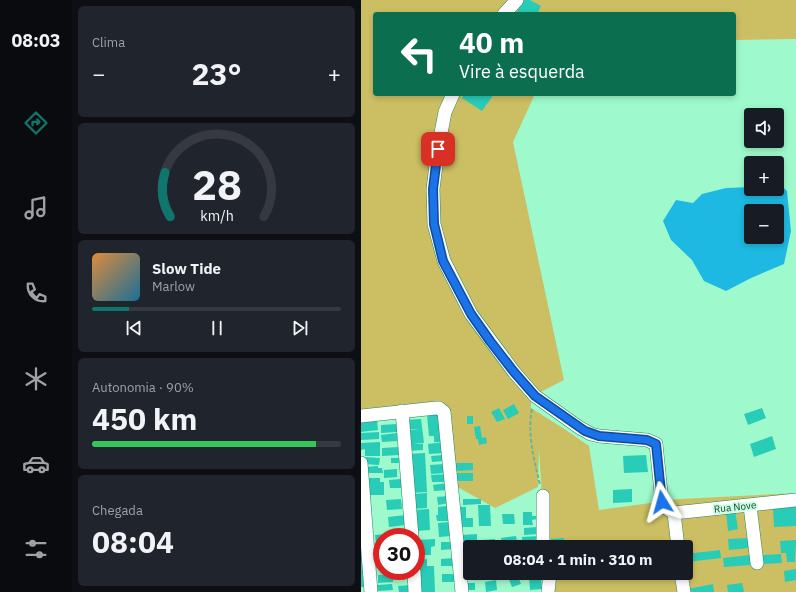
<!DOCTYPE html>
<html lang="pt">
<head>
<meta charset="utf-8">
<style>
	:root { --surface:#171b24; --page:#20242c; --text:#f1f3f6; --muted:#9ea1a6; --line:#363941; --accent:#0f766e }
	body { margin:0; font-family:"IBM Plex Sans",sans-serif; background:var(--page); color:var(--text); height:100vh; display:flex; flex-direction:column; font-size:15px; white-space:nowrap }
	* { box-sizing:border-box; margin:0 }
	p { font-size:13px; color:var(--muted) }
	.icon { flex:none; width:22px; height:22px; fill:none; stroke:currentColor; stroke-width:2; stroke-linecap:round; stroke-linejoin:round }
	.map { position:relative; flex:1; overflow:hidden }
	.details { display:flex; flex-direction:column; gap:6px; padding:6px; background:#0d0f14; width:289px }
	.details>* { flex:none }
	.hud { position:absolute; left:12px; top:12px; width:363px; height:84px; border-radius:4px; box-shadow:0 2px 6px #0003; background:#0b6e4f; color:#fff; overflow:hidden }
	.fabs { position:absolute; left:383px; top:108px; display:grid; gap:8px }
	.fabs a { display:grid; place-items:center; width:40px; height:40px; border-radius:4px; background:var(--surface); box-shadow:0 2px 6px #0003; font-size:20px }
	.speed { position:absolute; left:12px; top:528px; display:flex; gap:8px; font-size:20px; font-weight:700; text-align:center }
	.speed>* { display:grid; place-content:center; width:52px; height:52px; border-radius:50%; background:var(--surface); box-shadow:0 2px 6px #0003; line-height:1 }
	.speed .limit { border:6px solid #d22; background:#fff; color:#111 }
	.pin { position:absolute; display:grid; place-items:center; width:34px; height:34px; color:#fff; margin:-17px; border-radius:8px; box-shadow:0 2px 6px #0006 }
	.me { position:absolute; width:44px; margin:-22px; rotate:352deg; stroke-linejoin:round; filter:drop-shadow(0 0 3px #0008) }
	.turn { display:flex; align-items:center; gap:14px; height:84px; padding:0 20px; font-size:18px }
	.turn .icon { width:52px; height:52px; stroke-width:2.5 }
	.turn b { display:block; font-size:28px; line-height:34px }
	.big { font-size:30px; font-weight:700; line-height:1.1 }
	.details .widget { flex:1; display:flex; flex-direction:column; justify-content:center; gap:6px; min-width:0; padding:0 14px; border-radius:6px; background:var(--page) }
	.details .dial { align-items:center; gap:0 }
	.dial svg { height:104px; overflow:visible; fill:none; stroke:var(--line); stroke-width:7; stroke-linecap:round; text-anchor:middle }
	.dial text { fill:var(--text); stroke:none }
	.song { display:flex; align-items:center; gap:12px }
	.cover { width:48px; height:48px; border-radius:6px; background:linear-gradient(135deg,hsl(30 70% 55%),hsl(200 70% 35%)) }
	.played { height:4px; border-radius:2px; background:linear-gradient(90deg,var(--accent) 15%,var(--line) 15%) }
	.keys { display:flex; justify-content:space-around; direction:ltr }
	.heat { display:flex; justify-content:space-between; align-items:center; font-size:22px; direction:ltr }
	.charge { height:6px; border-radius:3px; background:linear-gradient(90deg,#34c759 90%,var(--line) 0) }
	.trip { position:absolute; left:102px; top:540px; width:230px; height:40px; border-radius:4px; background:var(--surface); box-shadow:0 2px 6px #0003; font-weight:700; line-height:40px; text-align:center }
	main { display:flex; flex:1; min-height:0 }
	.tabs { display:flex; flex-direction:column; width:72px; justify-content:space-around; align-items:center; background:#090b0e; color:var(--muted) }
	.tabs .icon { width:28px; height:28px }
	.tabs .selected { color:var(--accent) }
	.tabs b { font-size:18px; color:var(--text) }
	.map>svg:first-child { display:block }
	.green { fill:#ccbf63 }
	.water { fill:#1db9e2; fill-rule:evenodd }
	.building { fill:#28ccb7 }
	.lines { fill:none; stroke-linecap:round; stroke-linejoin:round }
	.minor-casing { stroke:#24855e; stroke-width:14 }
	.path { stroke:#6db591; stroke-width:2; stroke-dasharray:4 2; stroke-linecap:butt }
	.minor { stroke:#fff; stroke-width:13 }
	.route-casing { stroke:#114b97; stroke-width:10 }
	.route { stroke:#1a73e8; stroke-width:7 }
	.labels { text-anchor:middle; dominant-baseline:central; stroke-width:4; stroke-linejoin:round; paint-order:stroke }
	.street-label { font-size:10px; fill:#1e4432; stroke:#cafee2 }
</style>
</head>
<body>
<main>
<nav class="tabs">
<b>08:03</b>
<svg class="icon selected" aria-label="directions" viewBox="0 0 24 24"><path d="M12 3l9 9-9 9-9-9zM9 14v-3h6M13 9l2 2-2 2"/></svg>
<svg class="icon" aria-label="music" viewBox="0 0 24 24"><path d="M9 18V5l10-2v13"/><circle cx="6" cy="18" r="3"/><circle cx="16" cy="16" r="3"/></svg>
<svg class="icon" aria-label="phone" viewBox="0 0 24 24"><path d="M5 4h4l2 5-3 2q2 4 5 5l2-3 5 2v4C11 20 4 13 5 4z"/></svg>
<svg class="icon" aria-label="climate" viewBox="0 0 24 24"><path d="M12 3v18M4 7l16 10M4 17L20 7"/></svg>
<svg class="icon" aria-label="car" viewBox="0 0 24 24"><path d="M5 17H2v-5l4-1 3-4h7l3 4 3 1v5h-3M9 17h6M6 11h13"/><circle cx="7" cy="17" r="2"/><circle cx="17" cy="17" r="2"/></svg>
<svg class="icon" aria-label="filters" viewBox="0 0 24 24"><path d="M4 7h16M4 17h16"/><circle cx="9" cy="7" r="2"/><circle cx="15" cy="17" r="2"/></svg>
</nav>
<section class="details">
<div class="widget"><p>Clima</p>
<div class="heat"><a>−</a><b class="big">23°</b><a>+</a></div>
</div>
<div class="widget dial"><svg viewBox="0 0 100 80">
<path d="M14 69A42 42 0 1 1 86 69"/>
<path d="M14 69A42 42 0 0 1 10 35" stroke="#0f766e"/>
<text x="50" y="56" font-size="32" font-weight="700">28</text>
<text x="50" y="72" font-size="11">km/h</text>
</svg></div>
<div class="widget">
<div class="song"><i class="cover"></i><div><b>Slow Tide</b><p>Marlow</p></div></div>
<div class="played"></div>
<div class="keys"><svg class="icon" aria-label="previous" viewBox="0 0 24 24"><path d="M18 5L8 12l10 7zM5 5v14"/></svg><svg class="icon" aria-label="pause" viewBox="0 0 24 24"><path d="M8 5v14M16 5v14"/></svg><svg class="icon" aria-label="next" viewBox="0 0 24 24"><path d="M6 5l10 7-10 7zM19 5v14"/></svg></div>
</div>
<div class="widget"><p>Autonomia · 90%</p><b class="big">450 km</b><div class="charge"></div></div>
<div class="widget"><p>Chegada</p><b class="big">08:04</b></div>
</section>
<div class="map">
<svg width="435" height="592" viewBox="0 0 435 592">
	<rect width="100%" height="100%" fill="#9efacc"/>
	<path class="green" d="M0 0H435V39L373 40V14H14V94H174L152 142 203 380 170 397V408L205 430 228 446 238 510 319 499 435 493V592H186L185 573H325V547H184L178 448 177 487 134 508 95 486 85 409 0 413Z"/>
	<path class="water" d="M418 183 426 191 430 231 423 264 390 278 365 291 343 281 331 260 310 240 302 221 315 200 332 203 341 194 365 188 390 187V189H416V184ZM390 211H416V237H390Z"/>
	<g class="building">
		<path d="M162 0H169L180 6 176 14H161L156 11Z"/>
		<path d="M104 94H133L121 111 101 98Z"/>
		<path d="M153 404 158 413 147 419 142 410Z"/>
		<path d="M138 408 144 419 136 422 130 412Z"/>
		<path d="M401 408 405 418 387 425 383 414Z"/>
		<path d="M80 414 81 429H78L79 442H73V436H68L66 415Z"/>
		<rect x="106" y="416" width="6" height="8"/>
		<path d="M60 419 63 443 52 444H62V450L47 451 46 430 59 429H46L45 420Z"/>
		<path d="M16 420 17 430 0 432V421Z"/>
		<path d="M36 424V432L20 433V425Z"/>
		<path d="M119 426 121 438 125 437 126 443 118 445 117 439H115L113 427Z"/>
		<path d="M18 432V439L0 440V433Z"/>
		<path d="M36 433V441L21 442 20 435Z"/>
		<path d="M411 436 415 449 393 457 389 444Z"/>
		<path d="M19 442V456H4V449L0 450V443Z"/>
		<path d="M83 442 84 453 68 454 67 444Z"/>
		<path d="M38 447V455L21 456V448Z"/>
		<path d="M64 453 66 492 50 493 47 454Z"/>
		<path d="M82 455V461L71 462 70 456Z"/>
		<path d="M285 455 287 472 263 473 262 456Z"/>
		<path d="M3 457 19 458 18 465 3 464Z"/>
		<rect x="30" y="458" width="10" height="5"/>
		<path d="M95 463H112V470L95 471Z"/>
		<path d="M83 464 84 473 70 474 69 465Z"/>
		<path d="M17 466V468H21L22 473H4V467Z"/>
		<path d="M36 469V477L23 478V470Z"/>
		<rect x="96" y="473" width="16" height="8"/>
		<path d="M87 474V482H71L70 475Z"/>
		<path d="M8 478H19V482H23V495H8Z"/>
		<path d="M40 479V488H29L28 480Z"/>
		<path d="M86 483V490L73 491 72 485Z"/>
		<path d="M271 489V502L252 503V490Z"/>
		<path d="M66 493V508L52 509 51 494Z"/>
		<path d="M88 496 89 503 77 505 76 497Z"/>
		<path d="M40 499 41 509 26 510 25 500Z"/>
		<path d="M102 499H120V504L102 505Z"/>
		<path d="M117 505H129L130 526H118Z"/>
		<path d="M86 506 87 521H76L75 515H77V507Z"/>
		<path d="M435 506V526L413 527 412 507Z"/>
		<path d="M97 507H105V518H112V527H97Z"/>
		<path d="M68 509 69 530 55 531 53 510Z"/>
		<path d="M374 510 377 529 367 531 365 511Z"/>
		<path d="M162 512H171V516H176V519L171 520 172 525H162Z"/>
		<path d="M141 514H153L154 524H142Z"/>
		<path d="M45 515 44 525 28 527 27 517Z"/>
		<path d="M88 522 90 536 78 537 77 523Z"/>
		<path d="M177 527 178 534 163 535V528Z"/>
		<path d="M28 534V537H21V542L15 543 14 535Z"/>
		<path d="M116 534V541L100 542 99 535Z"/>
		<path d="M155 536 157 547H142L140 538Z"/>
		<path d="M178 536 176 547H162L161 537Z"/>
		<path d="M203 538V546L191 547 190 539Z"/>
		<path d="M387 538 388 548 368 550 367 539Z"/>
		<path d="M74 539V546L70 547V555H57L55 540Z"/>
		<path d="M134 539 135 547H122L121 540Z"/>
		<path d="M435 540 434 562H426L425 553H420L419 541Z"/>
		<path d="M80 542H91L92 549 80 550Z"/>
		<path d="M0 550H3L7 587H0Z"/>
		<path d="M99 550H109V559H100Z"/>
		<path d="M359 550 360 558 326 562 325 554Z"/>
		<path d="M420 554 421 563 400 564 399 555Z"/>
		<path d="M389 555V565L363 567 362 558Z"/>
		<path d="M93 558 94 566H80V559Z"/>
		<path d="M14 559H21V567L15 568Z"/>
		<path d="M66 559V566H73L74 592H59L57 560Z"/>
		<path d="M435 569V580L424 582 423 571Z"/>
		<path d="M34 571H51V573L35 574Z"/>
		<path d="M32 574V582L17 583V575Z"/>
		<rect x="81" y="574" width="13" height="8"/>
		<path d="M156 574 160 584 151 587 147 577Z"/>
		<path d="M180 576 181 589 169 590 168 577Z"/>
		<path d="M135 580 136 590 125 592 124 582Z"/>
		<rect x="103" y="583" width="11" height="7"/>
		<path d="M381 583 383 592H367L366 585Z"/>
		<path d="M31 584 32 590 17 591 16 585Z"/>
		<path d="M352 584 353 592H327V589Z"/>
		<path d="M51 585 52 592H38L37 586Z"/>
	</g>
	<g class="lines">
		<g class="minor-casing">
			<g id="minor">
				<path d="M143 14 156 0"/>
				<path d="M92 94 84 112 77 149 72 189 73 224 83 261 110 314 153 372 174 396 219 428 230 434 238 436 286 440 295 444 301 502 305 508 313 513"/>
				<path d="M41 411 51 537"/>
				<path d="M0 416 75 408H78L83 412 101 592"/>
				<path d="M0 463 10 592"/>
				<path d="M182 496V547"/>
				<path d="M389 506 396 563"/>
				<path d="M313 513 435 500"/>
				<path d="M313 513 317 547"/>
				<path d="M53 571 54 592"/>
				<path d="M320 573 323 592"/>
				<path d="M187 592 189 573"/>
			</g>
		</g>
		<path class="path" d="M171 409C166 435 173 459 179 485"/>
		<use href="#minor" class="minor"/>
	</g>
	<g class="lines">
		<g class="route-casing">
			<path id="route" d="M77 149 72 189 73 224 82 261 110 314 129 341 153 372 174 396 224 431 238 436 286 440 295 444 301 502"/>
		</g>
		<use href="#route" class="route"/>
	</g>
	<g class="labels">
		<g class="street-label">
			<text transform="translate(374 507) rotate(-6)">Rua Nove</text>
		</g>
	</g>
</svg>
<div class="fabs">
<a><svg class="icon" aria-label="sound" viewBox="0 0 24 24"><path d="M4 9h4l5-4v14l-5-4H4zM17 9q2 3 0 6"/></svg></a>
<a>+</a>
<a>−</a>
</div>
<div class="speed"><div class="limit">30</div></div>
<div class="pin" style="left:77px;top:149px;background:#d93025"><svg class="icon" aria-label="arrive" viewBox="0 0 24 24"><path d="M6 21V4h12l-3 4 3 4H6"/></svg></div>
<svg class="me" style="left:301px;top:502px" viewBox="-20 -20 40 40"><path d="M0-17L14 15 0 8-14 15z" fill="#1a73e8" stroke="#fff" stroke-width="4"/></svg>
<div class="trip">08:04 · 1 min · 310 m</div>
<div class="hud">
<div class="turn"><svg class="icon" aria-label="left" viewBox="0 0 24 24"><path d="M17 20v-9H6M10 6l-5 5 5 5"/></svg><div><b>40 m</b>Vire à esquerda</div></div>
</div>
</div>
</main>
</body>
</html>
